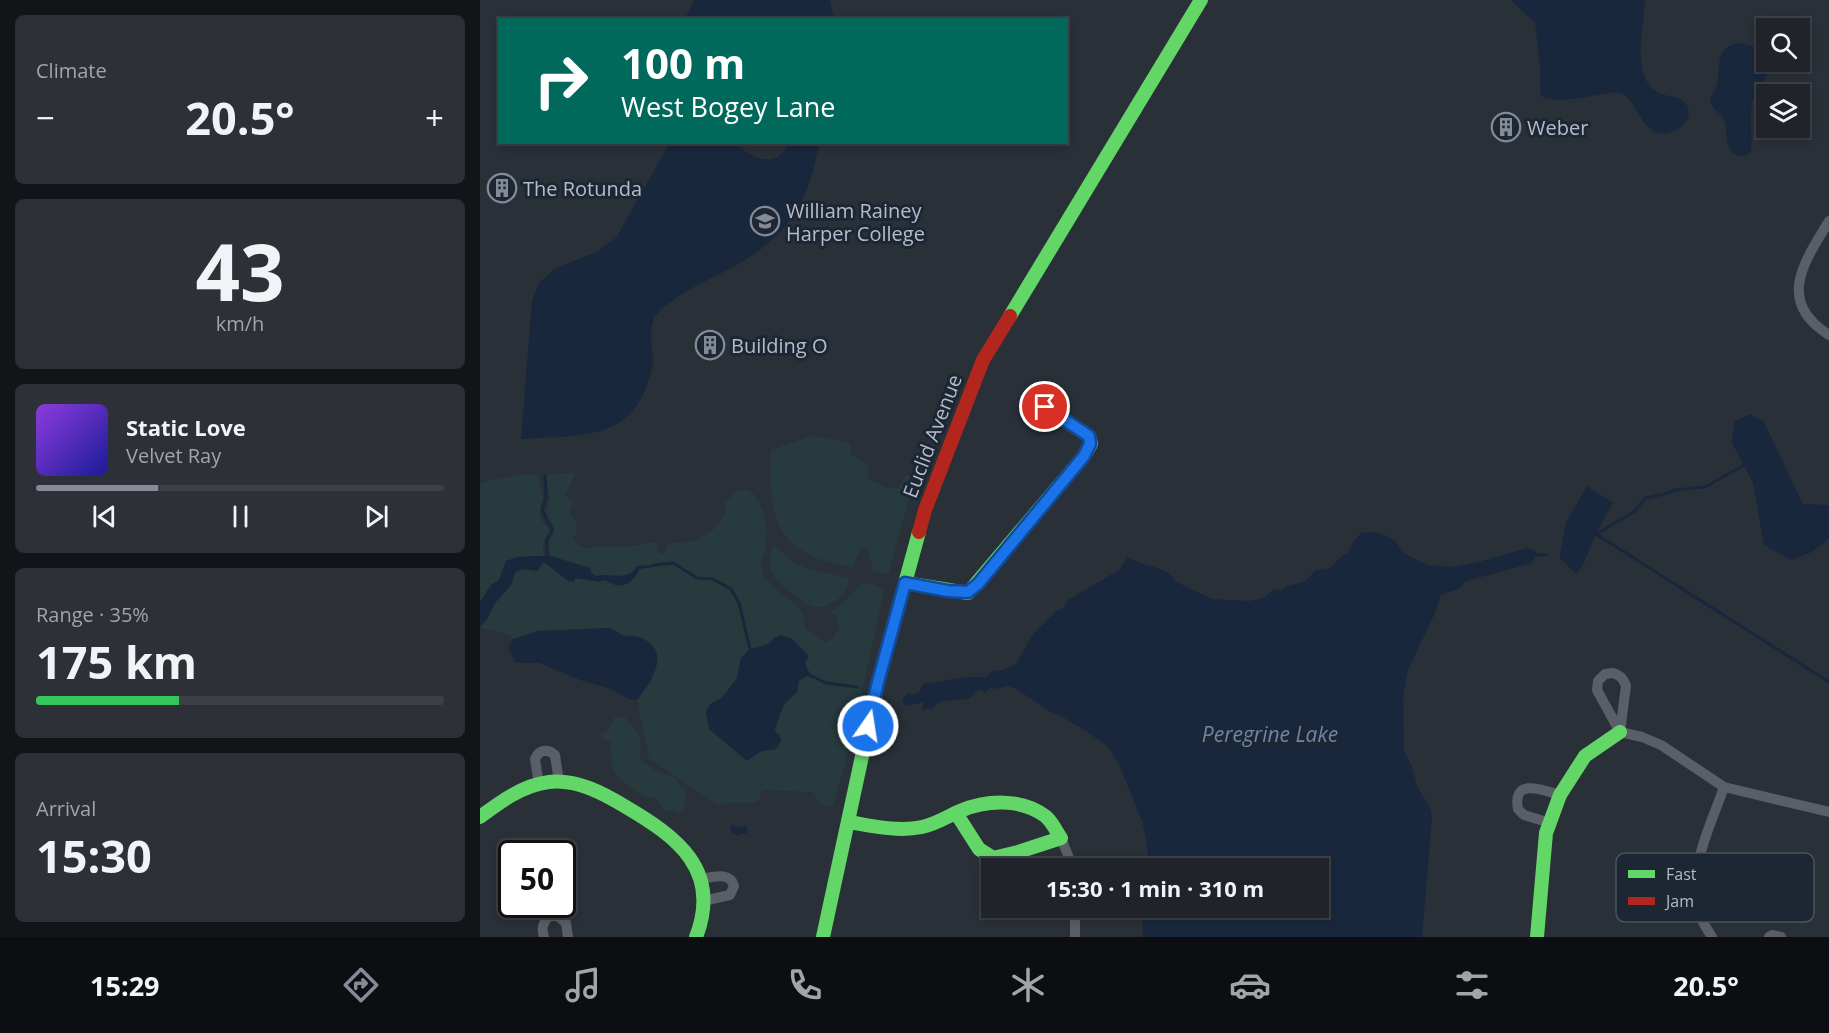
<!DOCTYPE html>
<html lang="en">
<head>
<meta charset="utf-8">
<style>
	:root { --surface:#20242a; --page:#2d3036; --text:#f1f3f6; --muted:#a2a4a8; --line:#3d4147; --accent:#848b96 }
	body { margin:0; font-family:"Open Sans",sans-serif; background:var(--page); color:var(--text); height:100vh; display:flex; flex-direction:column; font-size:22px; white-space:nowrap }
	* { box-sizing:border-box; margin:0 }
	p { font-size:20px; color:var(--muted) }
	.icon { flex:none; width:33px; height:33px; fill:none; stroke:currentColor; stroke-width:2; stroke-linecap:round; stroke-linejoin:round }
	.map { position:relative; flex:1; overflow:hidden }
	.panel { display:flex; flex-direction:column; gap:15px; padding:15px; background:#121417; width:480px }
	.panel>* { flex:none }
	.banner { position:absolute; left:18px; top:18px; width:570px; height:126px; border-radius:0px; box-shadow:0 3px 9px #0003,0 0 0 2px var(--line); background:#00695c; color:#fff; overflow:hidden }
	.controls { position:absolute; left:1276px; top:18px; display:grid; gap:12px }
	.controls a { display:grid; place-items:center; width:54px; height:54px; border-radius:0px; background:var(--surface); box-shadow:0 3px 9px #0003,0 0 0 2px var(--line); font-size:30px }
	.speed { position:absolute; left:18px; top:840px; display:flex; gap:12px; font-size:30px; font-weight:700; text-align:center }
	.speed>* { display:grid; place-content:center; width:78px; height:78px; border-radius:50%; background:var(--surface); box-shadow:0 3px 9px #0003,0 0 0 2px var(--line); line-height:1 }
	.speed .limit { border:3px solid #111; border-radius:9px; background:#fff; color:#111 }
	.pin { position:absolute; display:grid; place-items:center; width:51px; height:51px; color:#fff; margin:-26px; border:3px solid #fff; border-radius:50%; box-shadow:0 2px 6px #0007 }
	.me { position:absolute; width:66px; margin:-33px; rotate:13deg; stroke-linejoin:round; filter:drop-shadow(0 0 4px #0008) }
	.turn { display:flex; align-items:center; gap:21px; height:126px; padding:0 24px; font-size:27px }
	.turn .icon { width:78px; height:78px; stroke-width:2.5 }
	.turn b { display:block; font-size:42px; line-height:51px }
	.big { font-size:45px; font-weight:700; line-height:1.1 }
	.panel .card { flex:1; display:flex; flex-direction:column; justify-content:center; gap:9px; min-width:0; padding:0 21px; border-radius:9px; background:var(--page) }
	.panel .dial { align-items:center; gap:0 }
	.dial b { font-size:78px; line-height:1 }
	.song { display:flex; align-items:center; gap:18px }
	.cover { width:72px; height:72px; border-radius:9px; background:linear-gradient(135deg,hsl(270 70% 55%),hsl(240 70% 35%)) }
	.played { height:6px; border-radius:3px; background:linear-gradient(90deg,var(--accent) 30%,var(--line) 30%) }
	.keys { display:flex; justify-content:space-around; direction:ltr }
	.heat { display:flex; justify-content:space-between; align-items:center; font-size:33px; direction:ltr }
	.charge { height:9px; border-radius:4px; background:linear-gradient(90deg,#34c759 35%,var(--line) 0) }
	.trip { position:absolute; left:501px; top:858px; width:348px; height:60px; border-radius:0px; background:var(--surface); box-shadow:0 3px 9px #0003,0 0 0 2px var(--line); font-weight:700; line-height:60px; text-align:center }
	.dock { display:flex; height:96px; justify-content:space-around; align-items:center; background:#0d0e11; color:var(--muted) }
	.dock .icon { width:42px; height:42px }
	.dock .selected { color:var(--accent) }
	.dock b { font-size:27px; color:var(--text) }
	main { display:flex; flex:1; min-height:0 }
	.map>svg:first-child { display:block }
	.green { fill:#273a3e; fill-rule:evenodd }
	.water { fill:#19273c }
	.lines { fill:none; stroke-linecap:round; stroke-linejoin:round }
	.stream { stroke:#19273c; stroke-width:3 }
	.street { stroke:#5a5e66; stroke-width:10 }
	.fast { stroke:#63d668; stroke-width:14 }
	.jam { stroke:#b3261e; stroke-width:14 }
	.route-casing { stroke:#114b97; stroke-width:15 }
	.route { stroke:#1a73e8; stroke-width:10 }
	.labels { text-anchor:middle; dominant-baseline:central; stroke-width:6; stroke-linejoin:round; paint-order:stroke }
	.poi-label { font-size:20px; fill:#b4bcc9; stroke:#1d2633; text-anchor:start }
	.street-label { font-size:20px; fill:#b4bcc9; stroke:#1d2633 }
	.water-label { font-size:21px; font-style:italic; fill:#6d86a8; stroke:#1d2633 }
	.key { fill:#1d2633; stroke:#4a5360; stroke-width:1.5 }
	.key-label { font-size:16px; fill:#b4bcc9 }
</style>
</head>
<body>
<main>
<section class="panel">
<div class="card"><p>Climate</p>
<div class="heat"><a>−</a><b class="big">20.5°</b><a>+</a></div>
</div>
<div class="card dial"><b>43</b><p>km/h</p></div>
<div class="card">
<div class="song"><i class="cover"></i><div><b>Static Love</b><p>Velvet Ray</p></div></div>
<div class="played"></div>
<div class="keys"><svg class="icon" aria-label="previous" viewBox="0 0 24 24"><path d="M18 5L8 12l10 7zM5 5v14"/></svg><svg class="icon" aria-label="pause" viewBox="0 0 24 24"><path d="M8 5v14M16 5v14"/></svg><svg class="icon" aria-label="next" viewBox="0 0 24 24"><path d="M6 5l10 7-10 7zM19 5v14"/></svg></div>
</div>
<div class="card"><p>Range · 35%</p><b class="big">175 km</b><div class="charge"></div></div>
<div class="card"><p>Arrival</p><b class="big">15:30</b></div>
</section>
<div class="map">
<svg width="1349" height="937" viewBox="0 0 1349 937">
	<rect width="100%" height="100%" fill="#2a3038"/>
	<g class="green">
		<path d="M331 436 371 443V454L389 466 388 479 408 488H418L426 475 435 477 409 572 403 574 391 571 392 564 387 548H382L374 560V568C363 565 350 563 338 559 286 538 291 497 291 450Z"/>
		<path d="M95 473 85 496 94 501 90 511 91 516 97 522 96 532 93 538 98 545 107 548 126 546H152L176 542 179 553 184 554 187 546 193 543 216 541 234 529 245 514V503L257 491 268 489C288 505 292 540 280 562L285 578 297 591 317 606 322 612 326 630C334 632 338 639 345 642L353 639 359 627 356 615 350 612 362 605 381 584C388 583 399 585 404 591L371 742 353 807 341 805 333 792 283 790 277 802 237 804 169 759 157 700 173 678 160 637 142 635 130 628 58 631 33 639 30 635 0 628 8 618 15 603 31 585 36 572 64 562 94 578 120 582 122 580 129 581 135 585 157 575 159 569 173 567 157 566 153 573C141 577 128 575 116 577L111 572 71 556C66 546 70 538 75 529L66 511 70 497 67 481V474ZM294 638 317 692C297 710 294 723 296 749L282 751 230 704C241 698 251 690 257 678 260 671 258 662 263 656 272 645 286 648 294 638Z"/>
		<path d="M38 475H58C58 482 61 487 62 494 64 502 58 509 61 518 62 523 66 525 69 530L63 542V556L29 560 24 565 23 570 19 580 11 585 0 602V484L7 481Z"/>
		<path d="M293 545 314 563 329 569 368 578C372 594 347 610 332 607 327 605 321 600 316 596 296 581 284 572 293 545Z"/>
		<path d="M143 716C157 728 165 740 159 759L181 774 192 776 206 792 204 810 198 813 192 810H184L176 798C171 797 166 797 162 795 153 792 133 774 132 765 130 757 133 749 130 742L122 739 121 733 129 729 134 718Z"/>
	</g>
	<g class="water">
		<path d="M214 0H350L354 19H205Z"/>
		<path d="M1031 0H1165C1165 27 1147 84 1185 95 1194 98 1205 97 1208 108 1214 124 1187 139 1174 132 1160 124 1155 99 1141 93 1136 91 1129 93 1123 94 1104 97 1083 103 1064 98L1061 95 1060 90V68L1055 23Z"/>
		<path d="M1259 43C1288 46 1295 68 1279 91 1276 96 1273 98 1272 103 1269 119 1273 136 1271 151 1267 156 1264 157 1259 156 1242 151 1249 132 1244 120 1241 113 1231 109 1230 101 1230 94 1236 90 1237 84 1241 66 1234 47 1259 43Z"/>
		<path d="M190 142 255 143C265 153 285 166 300 155 304 153 307 146 310 143H339C329 206 304 241 247 270 222 283 193 296 174 317 172 325 170 332 171 340 171 347 174 355 173 363 158 442 106 435 41 439L52 301 59 283 74 269 118 251 136 238Z"/>
		<path d="M1270 414 1284 422 1323 504 1349 505V538L1332 552 1310 560 1284 545 1273 483 1252 443 1254 422Z"/>
		<path d="M1107 486 1133 503C1126 515 1119 528 1113 541 1107 554 1106 563 1096 574L1080 558V554L1086 522Z"/>
		<path d="M893 532 905 535 916 542 922 552 947 565 972 567 1002 561 1047 548 1054 549 1057 554 1052 563 986 581 979 589 961 595 954 615 928 670 923 696 924 750 931 764 938 788 950 807 952 817 942 937H663L662 908H838V868H666L668 853 663 824 638 762 627 746 605 730 584 718 570 712 538 690 529 686 513 689 510 688 505 693 499 689 489 699 460 701 452 709 447 708 442 711 444 702 425 706 422 701 424 697 428 693 432 695 439 692 443 684 486 677H506L512 671 522 670 536 664 553 634 576 611 583 608 588 600 639 570 648 557C663 568 686 564 696 582L732 599 769 601 784 598 794 589 801 591 806 586 824 582 836 570 850 568 862 556 868 553 873 542 881 533Z"/>
		<path d="M56 556H71L110 568 111 572 116 576C132 572 147 583 157 566L176 565 173 567 159 569C156 578 147 588 136 585 131 584 128 581 122 580L120 582 95 578 94 582 88 581 64 562 57 571 42 569 35 572 31 585 15 603 8 618 0 627V602L11 585 19 580 26 561 37 557Z"/>
		<path d="M130 628C134 630 138 633 142 635 148 637 155 635 161 638 193 651 171 682 157 700L148 699 128 688 103 681 59 663H36L28 648 33 639 58 631Z"/>
		<path d="M301 635 312 639 329 656 325 663 330 674 319 681 317 692 304 704 294 731 300 735 301 741 296 749 282 751 267 761 229 729 226 712 230 704 242 698 257 678 261 658 270 649 290 644 294 638Z"/>
		<path d="M252 825 258 827 266 826 268 831 265 834H262L258 836 251 832 250 828Z"/>
	</g>
	<g class="lines">
		<g class="stream">
			<path d="M65 476 66 499 62 509 68 523 72 528V532L67 539V558"/>
			<path d="M1116 534 1349 682"/>
			<path d="M1115 535 1155 511 1165 498 1184 494 1195 490 1225 487 1264 465"/>
			<path d="M1053 555H1067"/>
			<path d="M174 565 193 563 217 578 233 579 251 589 259 603 270 649H271"/>
			<path d="M327 674 346 683 377 687"/>
		</g>
		<g class="street">
			<path d="M1349 221C1325 261 1295 301 1349 335"/>
			<path d="M1133 673C1141 676 1143 678 1146 686L1140 732 1117 690 1118 681 1125 674Z"/>
			<path d="M1140 732 1162 737 1181 745 1244 787 1349 812"/>
			<path d="M59 785 55 759C59 750 67 748 75 755L79 782"/>
			<path d="M1070 823 1044 815 1038 809C1032 777 1063 790 1080 795"/>
			<path d="M581 838 593 868"/>
			<path d="M220 879C233 877 250 871 254 886L250 895 223 901"/>
			<path d="M64 937C61 928 63 923 69 916H78L86 923 88 937"/>
			<path d="M595 937V908"/>
			<path d="M1232 937C1228 930 1223 924 1221 917 1205 872 1230 828 1244 787"/>
			<path d="M1289 937 1292 935 1301 937"/>
		</g>
		<g class="fast">
			<path d="M530 316 721 0"/>
			<path d="M425 583 488 593 604 456 611 444 609 436 550 397"/>
			<path d="M0 817C20 802 43 785 69 782 97 779 123 793 146 807 197 837 242 870 216 937"/>
			<path d="M369 822C393 826 418 832 442 827 456 824 468 816 480 811 506 800 541 798 565 816 572 821 576 831 581 838L538 852 513 858 499 849 476 813"/>
			<path d="M343 937 398 682 439 532"/>
			<path d="M1057 937 1066 833 1080 795 1105 756 1140 732"/>
		</g>
		<path class="jam" d="M439 532 445 510 503 360 530 316"/>
	</g>
	<g class="lines">
		<g class="route-casing">
			<path id="route" d="M388 726 398 682 425 583 468 591 488 592 498 584 604 456 610 444 609 436 565 407"/>
		</g>
		<use href="#route" class="route"/>
	</g>
	<defs>
		<g id="building-ring" transform="scale(1.5)"><circle r="9.5" fill="#1d2633" stroke="#848b96" stroke-width="1.5"/><path d="M-4-6H4V6H1V3H-1V6H-4ZM-2.5-4.3h1.7v1.8h-1.7ZM.8-4.3h1.7v1.8H.8ZM-2.5-1h1.7V.8h-1.7ZM.8-1h1.7V.8H.8Z" fill="#848b96"/></g>
		<g id="university-ring" transform="scale(1.5)"><circle r="9.5" fill="#1d2633" stroke="#848b96" stroke-width="1.5"/><path d="M0-5L7-2L0 1L-7-2ZM-4 1L0 2.5L4 1V4Q0 6-4 4Z" fill="#848b96"/></g>
	</defs>
	<g fill-rule="evenodd">
		<use href="#building-ring" x="1026" y="127"/>
		<use href="#building-ring" x="22" y="188"/>
		<use href="#university-ring" x="285" y="221"/>
		<use href="#building-ring" x="230" y="345"/>
	</g>
	<g class="labels">
		<g class="poi-label">
			<text x="1047" y="127">Weber</text>
			<text x="43" y="188">The Rotunda</text>
			<text x="306" y="210">William Rainey<tspan x="306" dy="23">Harper College</tspan></text>
			<text x="251" y="345">Building O</text>
		</g>
		<g class="street-label">
			<text transform="translate(452 436) rotate(-69)">Euclid Avenue</text>
		</g>
		<g class="water-label">
			<text x="790" y="734">Peregrine Lake</text>
		</g>
	</g>
	<rect x="1136" y="853" width="198" height="69" rx="9" class="key"/>
	<rect x="1148" y="870" width="27" height="8" fill="#63d668"/>
	<rect x="1148" y="897" width="27" height="8" fill="#b3261e"/>
	<g class="key-label">
		<text x="1186" y="880">Fast</text>
		<text x="1186" y="907">Jam</text>
	</g>
</svg>
<div class="controls">
<a><svg class="icon" aria-label="search" viewBox="0 0 24 24"><circle cx="10" cy="10" r="6"/><path d="M15 15l6 6"/></svg></a>
<a><svg class="icon" aria-label="layers" viewBox="0 0 24 24"><path d="M12 4l9 5-9 5-9-5zM3 14l9 5 9-5"/></svg></a>
</div>
<div class="speed"><div class="limit">50</div></div>
<div class="pin" style="left:565px;top:407px;background:#d93025"><svg class="icon" aria-label="arrive" viewBox="0 0 24 24"><path d="M6 21V4h12l-3 4 3 4H6"/></svg></div>
<svg class="me" style="left:388px;top:726px" viewBox="-20 -20 40 40"><circle r="17" fill="#1a73e8" stroke="#fff" stroke-width="3"/><path d="M0-11L8 9 0 5-8 9z" fill="#fff"/></svg>
<div class="trip">15:30 · 1 min · 310 m</div>
<div class="banner">
<div class="turn"><svg class="icon" aria-label="right" viewBox="0 0 24 24"><path d="M7 20v-9h11M14 6l5 5-5 5"/></svg><div><b>100 m</b>West Bogey Lane</div></div>
</div>
</div>
</main>
<nav class="dock">
<b>15:29</b>
<svg class="icon selected" aria-label="directions" viewBox="0 0 24 24"><path d="M12 3l9 9-9 9-9-9zM9 14v-3h6M13 9l2 2-2 2"/></svg>
<svg class="icon" aria-label="music" viewBox="0 0 24 24"><path d="M9 18V5l10-2v13"/><circle cx="6" cy="18" r="3"/><circle cx="16" cy="16" r="3"/></svg>
<svg class="icon" aria-label="phone" viewBox="0 0 24 24"><path d="M5 4h4l2 5-3 2q2 4 5 5l2-3 5 2v4C11 20 4 13 5 4z"/></svg>
<svg class="icon" aria-label="climate" viewBox="0 0 24 24"><path d="M12 3v18M4 7l16 10M4 17L20 7"/></svg>
<svg class="icon" aria-label="car" viewBox="0 0 24 24"><path d="M5 17H2v-5l4-1 3-4h7l3 4 3 1v5h-3M9 17h6M6 11h13"/><circle cx="7" cy="17" r="2"/><circle cx="17" cy="17" r="2"/></svg>
<svg class="icon" aria-label="filters" viewBox="0 0 24 24"><path d="M4 7h16M4 17h16"/><circle cx="9" cy="7" r="2"/><circle cx="15" cy="17" r="2"/></svg>
<b>20.5°</b>
</nav>
</body>
</html>
